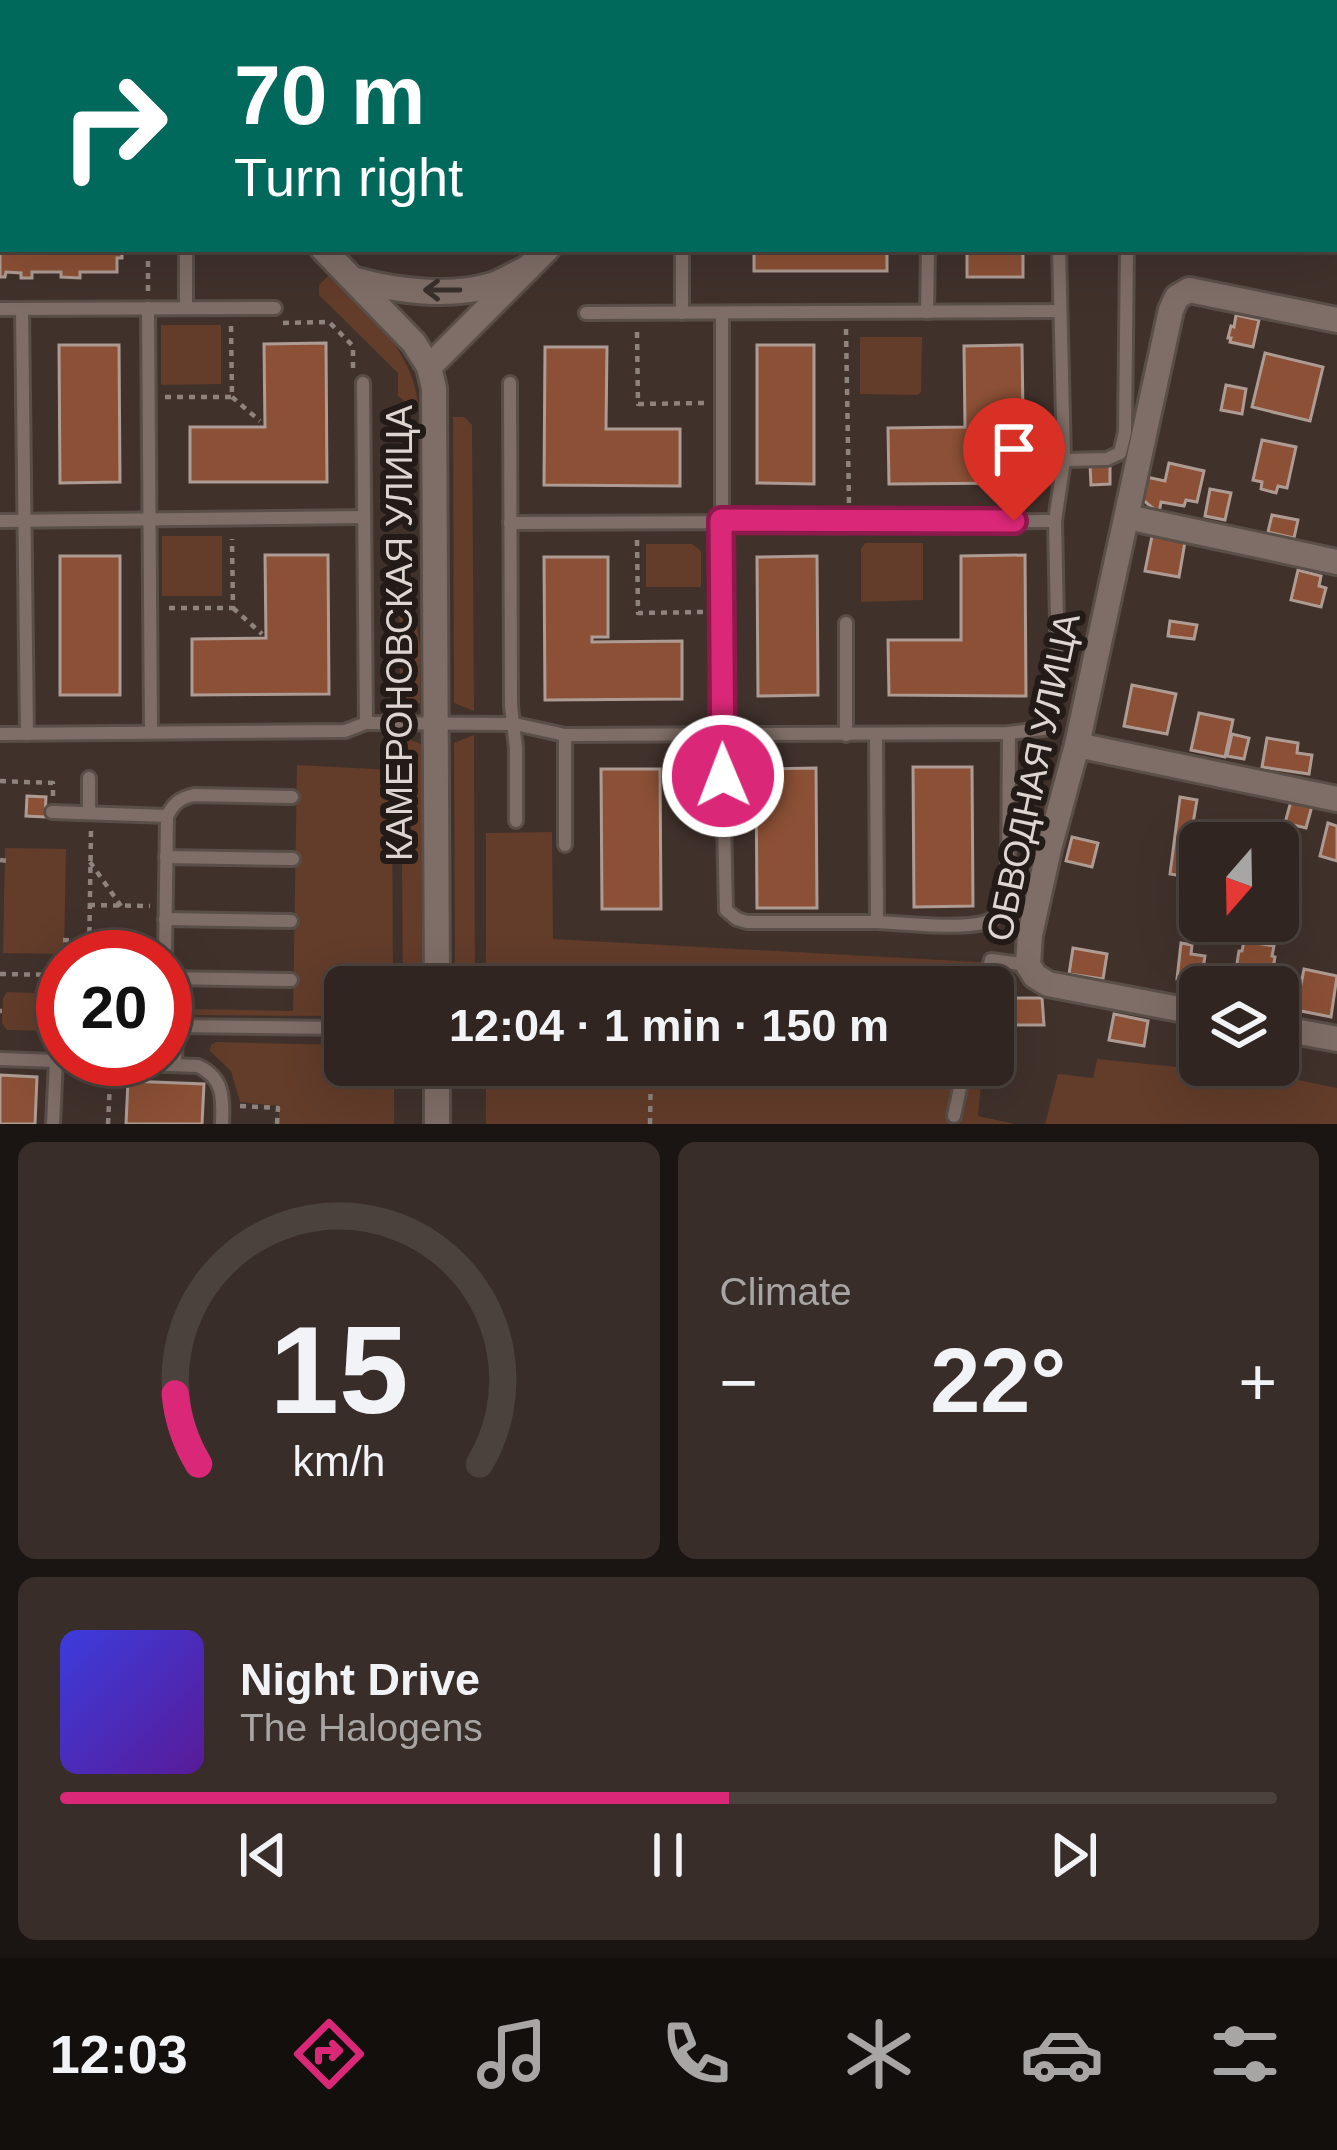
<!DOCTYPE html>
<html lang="en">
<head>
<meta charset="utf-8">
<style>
	:root { --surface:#302520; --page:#382d29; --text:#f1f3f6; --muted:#a8a5a5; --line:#4b423e; --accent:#db2777 }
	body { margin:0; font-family:Helvetica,sans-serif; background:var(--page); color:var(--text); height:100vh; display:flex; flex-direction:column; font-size:45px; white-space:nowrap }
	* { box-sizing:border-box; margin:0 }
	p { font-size:39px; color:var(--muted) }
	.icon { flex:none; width:66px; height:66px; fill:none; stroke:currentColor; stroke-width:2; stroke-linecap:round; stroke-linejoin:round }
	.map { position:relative; height:1124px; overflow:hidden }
	.sheet { display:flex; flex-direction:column; gap:18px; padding:18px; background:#1a1412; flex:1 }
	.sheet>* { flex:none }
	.hud { position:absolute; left:0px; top:0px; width:1338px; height:252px; box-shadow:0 12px 48px #0002,0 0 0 3px var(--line); background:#00695c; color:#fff; overflow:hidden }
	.needle { width:78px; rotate:200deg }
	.tools { position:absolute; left:1179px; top:822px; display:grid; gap:24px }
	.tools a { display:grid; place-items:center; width:120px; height:120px; border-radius:18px; background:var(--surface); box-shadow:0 12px 48px #0002,0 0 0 3px var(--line); font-size:60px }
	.speed { position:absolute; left:36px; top:930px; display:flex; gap:24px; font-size:60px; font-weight:700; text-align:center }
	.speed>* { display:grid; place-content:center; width:156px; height:156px; border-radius:50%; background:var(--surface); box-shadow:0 12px 48px #0002,0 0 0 3px var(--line); line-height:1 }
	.speed .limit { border:18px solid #d22; background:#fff; color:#111 }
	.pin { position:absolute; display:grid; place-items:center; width:102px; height:102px; color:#fff; margin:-123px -51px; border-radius:50% 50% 50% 0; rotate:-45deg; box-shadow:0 0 12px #0007 }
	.pin .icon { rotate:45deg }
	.me { position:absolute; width:132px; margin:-66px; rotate:359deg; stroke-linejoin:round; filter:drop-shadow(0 0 9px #0008) }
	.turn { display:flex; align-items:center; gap:42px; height:252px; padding:0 36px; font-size:54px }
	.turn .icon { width:156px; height:156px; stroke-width:2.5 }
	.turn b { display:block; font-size:84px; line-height:102px }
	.big { font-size:90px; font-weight:600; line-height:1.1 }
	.sheet .tile { flex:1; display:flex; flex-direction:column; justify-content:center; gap:18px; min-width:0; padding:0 42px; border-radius:18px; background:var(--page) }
	.sheet .dial { align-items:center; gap:0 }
	.dial svg { height:312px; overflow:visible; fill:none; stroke:var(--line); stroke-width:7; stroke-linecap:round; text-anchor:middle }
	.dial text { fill:var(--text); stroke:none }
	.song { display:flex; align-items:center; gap:36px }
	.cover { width:144px; height:144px; border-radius:18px; background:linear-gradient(135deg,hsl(240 70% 55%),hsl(270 70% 35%)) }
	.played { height:12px; border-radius:6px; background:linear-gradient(90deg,var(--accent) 55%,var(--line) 55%) }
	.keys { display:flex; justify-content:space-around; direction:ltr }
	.heat { display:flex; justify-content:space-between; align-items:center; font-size:66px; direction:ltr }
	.sheet .tiles { flex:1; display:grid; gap:18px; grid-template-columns:1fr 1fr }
	.tile:last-child { grid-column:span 2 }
	.trip { position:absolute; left:324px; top:966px; width:690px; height:120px; border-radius:18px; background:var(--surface); box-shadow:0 12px 48px #0002,0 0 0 3px var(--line); font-weight:600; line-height:120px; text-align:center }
	.tab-bar { display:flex; height:192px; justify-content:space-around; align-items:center; background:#130f0d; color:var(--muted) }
	.tab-bar .icon { width:84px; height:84px }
	.tab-bar .active { color:var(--accent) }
	.tab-bar b { font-size:54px; color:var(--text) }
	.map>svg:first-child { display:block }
	.green { fill:#633c2a }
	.building { fill:#8b5035; stroke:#ae9c94; stroke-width:3 }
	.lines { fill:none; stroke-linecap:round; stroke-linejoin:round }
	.lane-casing { stroke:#5a4e48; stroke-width:18 }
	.street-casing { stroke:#5a4e48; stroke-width:30 }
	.path { stroke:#8f837e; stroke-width:4.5; stroke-dasharray:6 6; stroke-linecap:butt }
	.lane { stroke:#7f6e67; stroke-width:12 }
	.street { stroke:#7f6e67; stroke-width:24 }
	.oneway { stroke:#39302c }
	.route-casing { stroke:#8e194d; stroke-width:30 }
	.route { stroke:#db2777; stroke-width:21 }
	.labels { text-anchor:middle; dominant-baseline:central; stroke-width:12; stroke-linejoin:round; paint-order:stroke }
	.street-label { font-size:36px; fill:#ded5d1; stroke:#221b18 }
</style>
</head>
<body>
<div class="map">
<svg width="1337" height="1124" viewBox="0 0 1337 1124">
	<rect width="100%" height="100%" fill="#40312b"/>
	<g class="green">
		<path d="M328 276C367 314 411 346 418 403H407L398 396V373L319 295V285Z"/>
		<path d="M161 325H221V384L161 385Z"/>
		<path d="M860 337H922L921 392 918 395 860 394Z"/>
		<path d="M453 417H464L472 425 474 711 454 703Z"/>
		<rect x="162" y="536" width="60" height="60"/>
		<path d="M865 543H923V600L861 602V549Z"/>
		<path d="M646 544H692L701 551V587H646Z"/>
		<path d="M407 571 420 645V703L400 711 399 573Z"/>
		<path d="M474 735 475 987H455L454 743Z"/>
		<path d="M401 736 421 744 422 987H403Z"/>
		<path d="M297 765 392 770 393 987H345V1016L192 1015C184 1010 175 1004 178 993H184L187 1009 293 1011Z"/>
		<path d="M552 832 553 939 1015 964 993 994V987H486V833Z"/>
		<path d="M5 848 66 849 64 954 3 953Z"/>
		<path d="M7 992 60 994 63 997V1026L58 1031 7 1030 2 1023 3 998Z"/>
		<path d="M216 1042 345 1045V1065H394V1124H279V1106L240 1102 231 1071 210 1051 211 1045Z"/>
		<path d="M1097 1059 1288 1078 1337 1088V1124H1045L1058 1074 1093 1078Z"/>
		<path d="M486 1065H983L978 1116 1015 1124H486Z"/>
	</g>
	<g class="building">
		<path d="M0 214H3V249H122V258H117V272H80V278L61 277V272H32V278H21V273L6 272 5 277H0Z"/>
		<rect x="754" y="249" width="133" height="22"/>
		<rect x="967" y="249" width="56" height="28"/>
		<path d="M1236 315 1259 320 1253 347 1230 342 1231 338H1228L1231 326 1234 327Z"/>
		<path d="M326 343 327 482H190V427H265L264 344Z"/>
		<path d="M59 345H119L120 482 60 483Z"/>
		<path d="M757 345H814V484L757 483Z"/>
		<path d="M1022 345 1024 483 889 484 888 428 965 427 964 346Z"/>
		<path d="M545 347H607L606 429H680V486L544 485Z"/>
		<path d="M1265 353 1323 367 1310 421 1252 407Z"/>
		<path d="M1226 385 1246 389 1242 414 1221 410Z"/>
		<path d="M1262 440 1296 447 1287 488 1278 486 1276 493 1261 489 1262 482 1253 480Z"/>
		<path d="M1169 463 1204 471 1197 502 1186 500 1184 506 1161 502 1159 513 1138 496 1142 476 1165 481Z"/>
		<path d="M1110 464V484L1091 485 1090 465Z"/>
		<path d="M1210 489 1231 493 1225 520 1205 516Z"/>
		<path d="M1272 515 1298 520 1294 538 1268 532Z"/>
		<path d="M1152 536 1185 542 1179 577 1145 571Z"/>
		<path d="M265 555H328L329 694 192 695V639L266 638Z"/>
		<path d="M1025 555 1026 696 889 695 888 640H961V556Z"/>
		<rect x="60" y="556" width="60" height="139"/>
		<path d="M817 556 818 695 758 696 757 557Z"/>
		<path d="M544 557H608V637H592V642L682 641V699L545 700Z"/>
		<path d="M1298 570 1321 576 1319 586 1326 588 1321 607 1291 600Z"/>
		<path d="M1170 621 1197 625 1194 639 1168 636Z"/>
		<path d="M1132 685 1176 694 1167 734 1124 726Z"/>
		<path d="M1199 713 1233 720 1225 757 1191 750Z"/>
		<path d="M1232 734 1249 738 1244 759 1227 756Z"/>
		<path d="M1267 738 1298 743 1297 753 1312 755 1309 774 1262 767Z"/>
		<path d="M913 767H972L973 906 914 907Z"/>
		<path d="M816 768 817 908H757L756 769Z"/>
		<path d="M601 769H660L661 909H602Z"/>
		<path d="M27 796 46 797 45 817 26 816Z"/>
		<path d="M1180 797 1197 800 1191 835 1217 839 1216 843H1200V879L1170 874Z"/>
		<path d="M1291 801 1312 806 1306 828 1285 823Z"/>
		<path d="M1328 823 1337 826V861L1320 856Z"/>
		<path d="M1072 837 1098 843 1092 867 1066 861Z"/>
		<path d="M1244 941 1274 946 1272 956 1275 957 1270 987H1233L1239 951H1242Z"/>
		<path d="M1181 943 1192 945 1191 954 1205 956 1201 982 1177 979Z"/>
		<path d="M1073 948 1107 954 1103 979 1069 974Z"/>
		<path d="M1304 969 1337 976 1331 1017 1296 1010Z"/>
		<path d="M1005 998H1042L1044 1025H1005Z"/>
		<path d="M1114 1014 1148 1021 1144 1046 1109 1040Z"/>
		<path d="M0 1075 37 1077 35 1124H0Z"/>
		<path d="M128 1081 204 1084 202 1124H126Z"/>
	</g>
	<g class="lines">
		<g class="lane-casing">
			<g id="lane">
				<path d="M890 3V0"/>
				<path d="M1138 3V0"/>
				<path d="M1191 3V0"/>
				<path d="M0 95 3 94"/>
				<path d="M0 185H3"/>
				<path d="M186 249V308"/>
				<path d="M1059 249 1064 460 1107 459 1120 453 1125 432 1127 249"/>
				<path d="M148 308 151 732"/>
				<path d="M0 309 275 308"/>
				<path d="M22 309 27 734"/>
				<path d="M927 312 928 249"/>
				<path d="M586 313 1059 311"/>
				<path d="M682 313V249"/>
				<path d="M722 313V734L726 910 737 919 747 922H877"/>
				<path d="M510 383 511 706 516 748V821"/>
				<path d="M0 521 364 517"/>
				<path d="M510 523 1055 521"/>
				<path d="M366 723 515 724 565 735 1009 733 1050 728 1058 670 1055 521 1064 460"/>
				<path d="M0 734 345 731 366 723 363 383"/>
				<path d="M876 734 877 922C902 923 971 931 991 920 1003 913 1005 900 1008 888L1009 733"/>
				<path d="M565 735V845"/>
				<path d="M846 735V623"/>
				<path d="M52 812 167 816 165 957"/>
				<path d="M89 813V778"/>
				<path d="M167 816C174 803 180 798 194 795L292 797"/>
				<path d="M166 857 293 859"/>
				<path d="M165 919 291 921"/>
				<path d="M165 978 291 980"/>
				<path d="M984 987 991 960 1028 965"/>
				<path d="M165 1005 176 1026 175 1065"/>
				<path d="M176 1026 345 1028"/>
				<path d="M0 1059 198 1066C224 1078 223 1098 222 1124"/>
				<path d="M954 1116 965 1065"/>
				<path d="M53 1124 56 1061"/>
			</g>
		</g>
		<g class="street-casing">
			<g id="street">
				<path d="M76 0 78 3"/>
				<path d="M788 3 791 0"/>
				<path d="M323 249 414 343 429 367 434 388 437 987"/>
				<path d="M356 280C397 291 450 298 492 285 504 281 516 273 528 268"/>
				<path d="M429 367 547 249"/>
				<path d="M1127 517 1337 562"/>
				<path d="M1077 745 1337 799"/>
				<path d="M1200 1013 1048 984 1035 976 1028 965 1030 935 1049 849 1077 745 1171 310 1177 297 1189 290 1337 320"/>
				<path d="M1278 1028 1337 1039"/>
				<path d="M437 1065V1124"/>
			</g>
		</g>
		<g class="path">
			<path d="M0 155H3"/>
			<path d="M148 249V291"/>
			<path d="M283 323 329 322 353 346V369"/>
			<path d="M846 329 849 503"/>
			<path d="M637 332 638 404 704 403"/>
			<path d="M165 397H232L231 325"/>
			<path d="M232 397 260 421"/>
			<path d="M637 540 638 613 704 612"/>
			<path d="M169 608H233L232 539"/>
			<path d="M233 608 262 634"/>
			<path d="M0 781 53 783V797"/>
			<path d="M0 860 7 861"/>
			<path d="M90 862 121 906"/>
			<path d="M89 905 150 906"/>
			<path d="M63 940 89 941"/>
			<path d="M89 957 91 831"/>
			<path d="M0 974 63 975"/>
			<path d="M0 1011H2"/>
			<path d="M240 1106 278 1108 277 1124"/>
			<path d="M108 1124 110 1082"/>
			<path d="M650 1124 651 1065"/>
		</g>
		<use href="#lane" class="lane"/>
		<use href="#street" class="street"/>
	</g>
	<defs><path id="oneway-shaft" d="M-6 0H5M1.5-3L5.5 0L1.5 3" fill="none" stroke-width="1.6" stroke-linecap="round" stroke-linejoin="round" transform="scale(3)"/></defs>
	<use class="oneway" href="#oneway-shaft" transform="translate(442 290) rotate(-180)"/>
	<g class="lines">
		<g class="route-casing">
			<path id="route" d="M723 776 721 520 1014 521"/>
		</g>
		<use href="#route" class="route"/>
	</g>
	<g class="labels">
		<g class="street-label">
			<text transform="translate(399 633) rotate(-90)">КАМЕРОНОВСКАЯ УЛИЦА</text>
			<text transform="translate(1033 777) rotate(-78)">ОБВОДНАЯ УЛИЦА</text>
		</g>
	</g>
</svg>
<div class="tools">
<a><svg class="needle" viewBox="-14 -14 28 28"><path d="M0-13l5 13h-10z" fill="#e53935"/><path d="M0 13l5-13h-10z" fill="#a8a5a5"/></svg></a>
<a><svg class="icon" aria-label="layers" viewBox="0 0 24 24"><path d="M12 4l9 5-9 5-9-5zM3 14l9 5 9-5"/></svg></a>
</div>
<div class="speed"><div class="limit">20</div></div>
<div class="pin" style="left:1014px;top:521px;background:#d93025"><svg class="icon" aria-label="arrive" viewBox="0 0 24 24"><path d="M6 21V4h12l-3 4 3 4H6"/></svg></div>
<svg class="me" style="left:723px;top:776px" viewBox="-20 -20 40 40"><circle r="17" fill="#db2777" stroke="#fff" stroke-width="3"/><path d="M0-11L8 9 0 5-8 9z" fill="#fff"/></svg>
<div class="trip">12:04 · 1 min · 150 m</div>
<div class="hud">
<div class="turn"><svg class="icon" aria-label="right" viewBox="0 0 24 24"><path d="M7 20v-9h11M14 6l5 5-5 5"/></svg><div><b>70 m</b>Turn right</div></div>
</div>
</div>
<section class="sheet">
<div class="tiles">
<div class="tile dial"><svg viewBox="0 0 100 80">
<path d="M14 69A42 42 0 1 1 86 69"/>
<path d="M14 69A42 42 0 0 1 8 51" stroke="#db2777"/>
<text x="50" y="56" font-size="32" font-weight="700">15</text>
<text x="50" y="72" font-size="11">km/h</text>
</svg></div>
<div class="tile"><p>Climate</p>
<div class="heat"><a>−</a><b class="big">22°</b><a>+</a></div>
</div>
<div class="tile">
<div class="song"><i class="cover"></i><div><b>Night Drive</b><p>The Halogens</p></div></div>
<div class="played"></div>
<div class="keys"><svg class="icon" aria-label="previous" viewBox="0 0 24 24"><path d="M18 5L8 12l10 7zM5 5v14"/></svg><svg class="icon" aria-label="pause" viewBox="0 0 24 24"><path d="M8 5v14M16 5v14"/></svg><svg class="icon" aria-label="next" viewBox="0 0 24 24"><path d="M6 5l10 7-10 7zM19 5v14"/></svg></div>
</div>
</div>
</section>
<nav class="tab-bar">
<b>12:03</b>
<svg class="icon active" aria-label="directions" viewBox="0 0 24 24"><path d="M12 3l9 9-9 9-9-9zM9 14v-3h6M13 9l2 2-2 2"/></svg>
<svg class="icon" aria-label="music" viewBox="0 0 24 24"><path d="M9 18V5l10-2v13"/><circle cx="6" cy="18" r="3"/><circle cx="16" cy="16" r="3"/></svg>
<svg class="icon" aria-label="phone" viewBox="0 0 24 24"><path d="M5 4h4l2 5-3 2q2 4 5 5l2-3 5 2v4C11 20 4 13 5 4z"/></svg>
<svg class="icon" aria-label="climate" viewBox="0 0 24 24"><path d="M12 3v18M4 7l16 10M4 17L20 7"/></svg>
<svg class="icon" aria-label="car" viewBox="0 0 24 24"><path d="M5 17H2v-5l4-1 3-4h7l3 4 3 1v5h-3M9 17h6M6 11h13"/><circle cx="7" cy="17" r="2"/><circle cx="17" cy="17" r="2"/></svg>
<svg class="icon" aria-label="filters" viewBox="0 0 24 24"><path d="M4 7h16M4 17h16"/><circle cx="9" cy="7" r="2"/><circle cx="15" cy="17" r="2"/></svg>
</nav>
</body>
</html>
